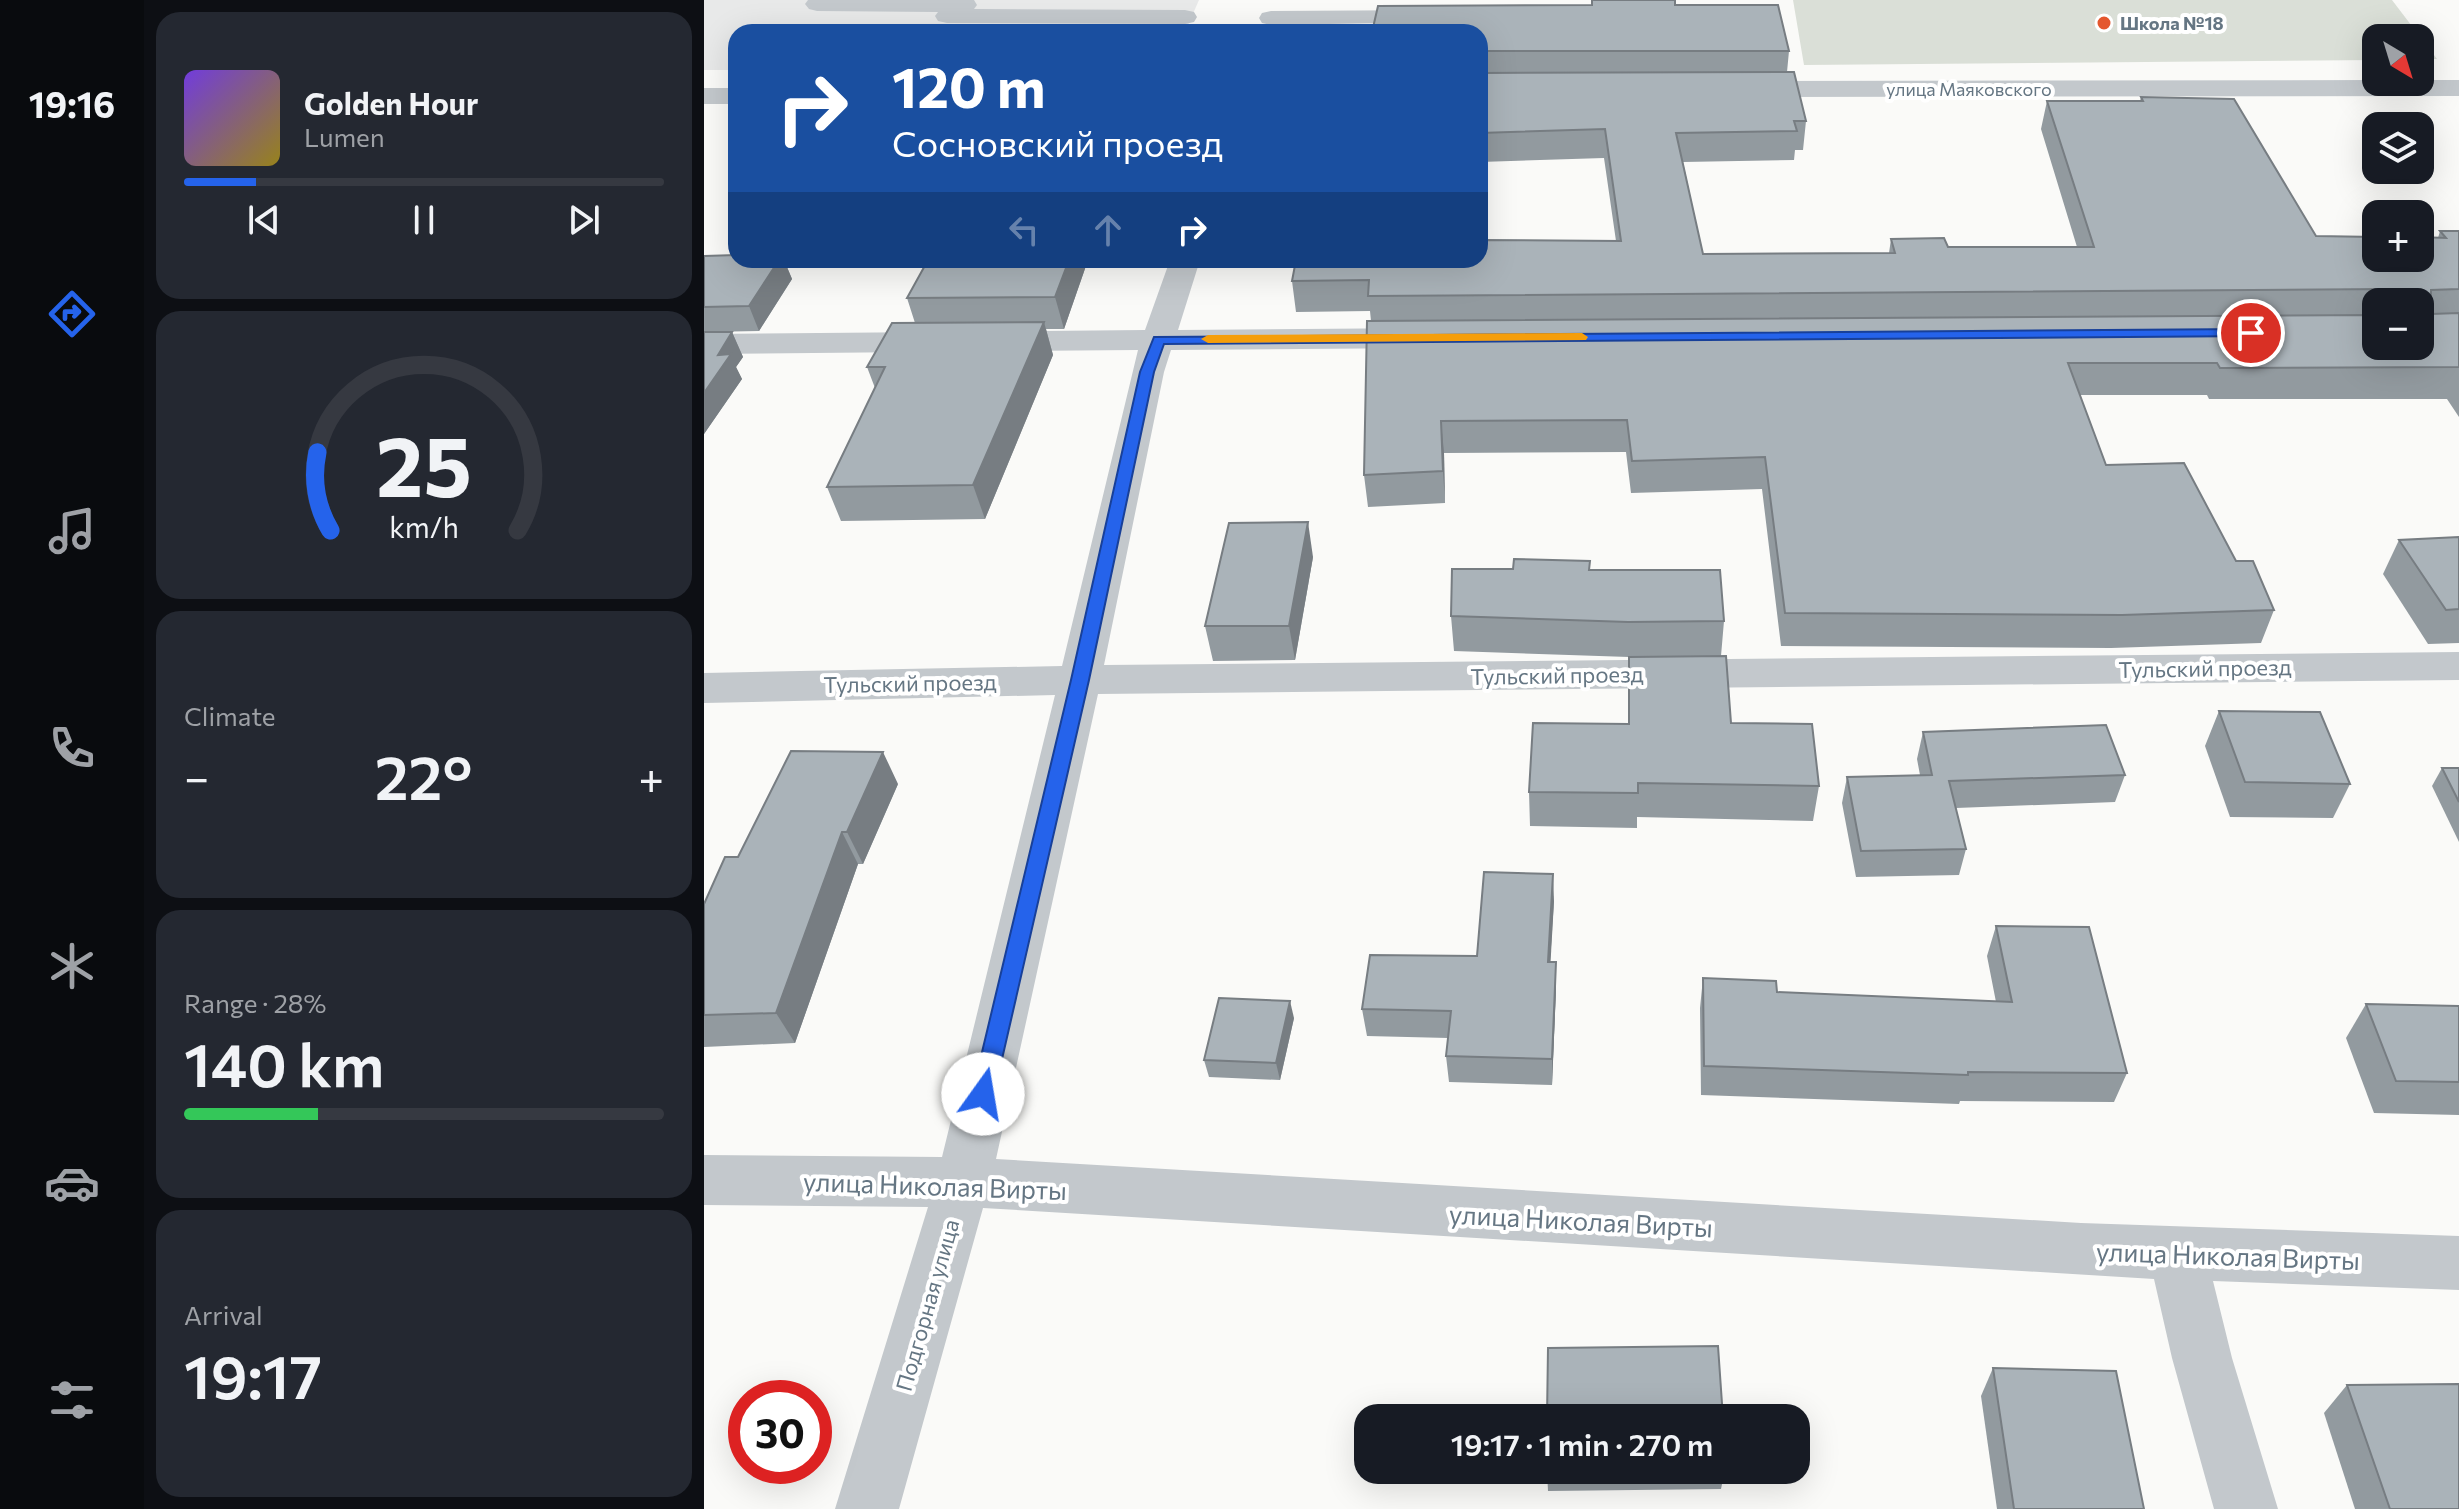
<!DOCTYPE html>
<html lang="en">
<head>
<meta charset="utf-8">
<style>
	:root { --surface:#171b24; --page:#242831; --text:#f1f3f6; --muted:#9ea1a6; --line:#363941; --accent:#2563eb }
	body { margin:0; font-family:Commissioner,sans-serif; background:var(--page); color:var(--text); height:100vh; display:flex; flex-direction:column; font-size:30px; white-space:nowrap }
	* { box-sizing:border-box; margin:0 }
	p { font-size:26px; color:var(--muted) }
	.icon { flex:none; width:44px; height:44px; fill:none; stroke:currentColor; stroke-width:2; stroke-linecap:round; stroke-linejoin:round }
	.map { position:relative; flex:1; overflow:hidden }
	.sheet { display:flex; flex-direction:column; gap:12px; padding:12px; background:#0d0f14; width:560px }
	.sheet>* { flex:none }
	.banner { position:absolute; left:24px; top:24px; width:760px; height:244px; border-radius:24px; box-shadow:0 8px 32px #0002; background:#1a4fa0; color:#fff; overflow:hidden }
	.needle { width:52px; rotate:142deg }
	.controls { position:absolute; left:1658px; top:24px; display:grid; gap:16px }
	.controls a { display:grid; place-items:center; width:72px; height:72px; border-radius:16px; background:var(--surface); box-shadow:0 8px 32px #0002; font-size:40px }
	.speed { position:absolute; left:24px; top:1380px; display:flex; gap:16px; font-size:40px; font-weight:700; text-align:center }
	.speed>* { display:grid; place-content:center; width:104px; height:104px; border-radius:50%; background:var(--surface); box-shadow:0 8px 32px #0002; line-height:1 }
	.speed .limit { border:12px solid #d22; background:#fff; color:#111 }
	.pin { position:absolute; display:grid; place-items:center; width:68px; height:68px; color:#fff; margin:-34px; border:4px solid #fff; border-radius:50%; box-shadow:0 2px 8px #0007 }
	.me { position:absolute; width:88px; margin:-44px; rotate:13deg; stroke-linejoin:round; filter:drop-shadow(0 0 6px #0008) }
	.turn { display:flex; align-items:center; gap:28px; height:168px; padding:0 32px; font-size:36px }
	.turn .icon { width:104px; height:104px; stroke-width:2.5 }
	.turn b { display:block; font-size:56px; line-height:68px }
	.lanes { display:flex; align-items:center; height:76px; padding:0 32px; background:#0003; justify-content:center; gap:40px; direction:ltr }
	.lanes .off { opacity:.35 }
	.big { font-size:60px; font-weight:600; line-height:1.1 }
	.sheet .tile { flex:1; display:flex; flex-direction:column; justify-content:center; gap:12px; min-width:0; padding:0 28px; border-radius:24px; background:var(--page) }
	.sheet .dial { align-items:center; gap:0 }
	.dial svg { height:208px; overflow:visible; fill:none; stroke:var(--line); stroke-width:7; stroke-linecap:round; text-anchor:middle }
	.dial text { fill:var(--text); stroke:none }
	.song { display:flex; align-items:center; gap:24px }
	.cover { width:96px; height:96px; border-radius:12px; background:linear-gradient(135deg,hsl(260 70% 55%),hsl(50 70% 35%)) }
	.played { height:8px; border-radius:4px; background:linear-gradient(90deg,var(--accent) 15%,var(--line) 15%) }
	.keys { display:flex; justify-content:space-around; direction:ltr }
	.heat { display:flex; justify-content:space-between; align-items:center; font-size:44px; direction:ltr }
	.charge { height:12px; border-radius:6px; background:linear-gradient(90deg,#34c759 28%,var(--line) 0) }
	.trip { position:absolute; left:650px; top:1404px; width:456px; height:80px; border-radius:24px; background:var(--surface); box-shadow:0 8px 32px #0002; font-weight:600; line-height:80px; text-align:center }
	main { display:flex; flex:1; min-height:0 }
	.tabs { display:flex; flex-direction:column; width:144px; justify-content:space-around; align-items:center; background:#090b0e; color:var(--muted) }
	.tabs .icon { width:56px; height:56px }
	.tabs .selected { color:var(--accent) }
	.tabs b { font-size:36px; color:var(--text) }
	.map>svg:first-child { display:block }
	.built { fill:#e8e9e9 }
	.green { fill:#dadfd7 }
	.lines { fill:none; stroke-linecap:round; stroke-linejoin:round }
	.minor { fill:#c3c8cc; fill-rule:evenodd }
	.wall { fill:#929a9f; fill-rule:evenodd }
	.shaded-wall { fill:#777d82 }
	.building { fill:#aab3b9; stroke:#777d82; stroke-width:2 }
	.route { fill:#2563eb; stroke:#184099; stroke-width:2 }
	.slow { fill:#f59e0b }
	.poi-dot { fill:#e4572e; stroke:#fff; stroke-width:3 }
	.labels { text-anchor:middle; dominant-baseline:central; stroke-width:8; stroke-linejoin:round; paint-order:stroke }
	.far-poi-label { font-size:18px; font-weight:bold; fill:#657683; stroke:#fff; text-anchor:start }
	.far-street-label { font-size:18px; fill:#657683; stroke:#fff }
	.street-label { font-size:22px; fill:#657683; stroke:#fff }
	.near-street-label { font-size:26px; fill:#657683; stroke:#fff }
</style>
</head>
<body>
<main>
<nav class="tabs">
<b>19:16</b>
<svg class="icon selected" aria-label="directions" viewBox="0 0 24 24"><path d="M12 3l9 9-9 9-9-9zM9 14v-3h6M13 9l2 2-2 2"/></svg>
<svg class="icon" aria-label="music" viewBox="0 0 24 24"><path d="M9 18V5l10-2v13"/><circle cx="6" cy="18" r="3"/><circle cx="16" cy="16" r="3"/></svg>
<svg class="icon" aria-label="phone" viewBox="0 0 24 24"><path d="M5 4h4l2 5-3 2q2 4 5 5l2-3 5 2v4C11 20 4 13 5 4z"/></svg>
<svg class="icon" aria-label="climate" viewBox="0 0 24 24"><path d="M12 3v18M4 7l16 10M4 17L20 7"/></svg>
<svg class="icon" aria-label="car" viewBox="0 0 24 24"><path d="M5 17H2v-5l4-1 3-4h7l3 4 3 1v5h-3M9 17h6M6 11h13"/><circle cx="7" cy="17" r="2"/><circle cx="17" cy="17" r="2"/></svg>
<svg class="icon" aria-label="filters" viewBox="0 0 24 24"><path d="M4 7h16M4 17h16"/><circle cx="9" cy="7" r="2"/><circle cx="15" cy="17" r="2"/></svg>
</nav>
<section class="sheet">
<div class="tile">
<div class="song"><i class="cover"></i><div><b>Golden Hour</b><p>Lumen</p></div></div>
<div class="played"></div>
<div class="keys"><svg class="icon" aria-label="previous" viewBox="0 0 24 24"><path d="M18 5L8 12l10 7zM5 5v14"/></svg><svg class="icon" aria-label="pause" viewBox="0 0 24 24"><path d="M8 5v14M16 5v14"/></svg><svg class="icon" aria-label="next" viewBox="0 0 24 24"><path d="M6 5l10 7-10 7zM19 5v14"/></svg></div>
</div>
<div class="tile dial"><svg viewBox="0 0 100 80">
<path d="M14 69A42 42 0 1 1 86 69"/>
<path d="M14 69A42 42 0 0 1 9 39" stroke="#2563eb"/>
<text x="50" y="56" font-size="32" font-weight="700">25</text>
<text x="50" y="72" font-size="11">km/h</text>
</svg></div>
<div class="tile"><p>Climate</p>
<div class="heat"><a>−</a><b class="big">22°</b><a>+</a></div>
</div>
<div class="tile"><p>Range · 28%</p><b class="big">140 km</b><div class="charge"></div></div>
<div class="tile"><p>Arrival</p><b class="big">19:17</b></div>
</section>
<div class="map">
<svg width="1755" height="1509" viewBox="0 0 1755 1509">
	<rect width="100%" height="100%" fill="#fafaf8"/>
	<path class="built" d="M0 0H495L481 32H32V70H0Z"/>
	<path class="green" d="M1089 0H1688L1733 59H1716V38H1672V60L1100 65Z"/>
	<g class="lines">
		<g class="minor">
			<path d="M104 0H270L273 5 270 9 481 10 490 12 493 17 490 22 481 24 243 23 234 21 231 16 234 12 113 11 105 9 101 4Z"/>
			<path d="M732 10 741 12 744 17 741 22 567 25 558 23 555 18 558 13 567 11Z"/>
			<path d="M1672 80H1755V96L1034 97 1025 95 1021 89 1025 83 1034 81Z"/>
			<rect x="0" y="88" width="32" height="16"/>
			<path d="M466 260H496L474 330 722 328 734 331 738 338 734 345 722 348 467 350 460 372 400 665 1755 652V680L394 694 292 1159 1377 1223 1755 1236V1290L1509 1281 1528 1358 1574 1509H1510L1468 1358 1450 1279 279 1208 195 1509H131L224 1207 0 1205V1155L238 1157 351 695 0 703V673L358 666 434 350 0 354V334L441 330Z"/>
		</g>
	</g>
	<g class="wall">
		<path d="M888 5H971L1085 51 1083 72 1102 121 1099 150H1091L1090 160 979 162 999 254 1185 253 1187 239 1244 247H1373L1337 129 1343 101H1436L1437 97 1612 236 1734 238 1736 231H1755V417L1743 399H1505L1503 395H1376L1402 465 1532 561 1570 610 1557 643 1407 648 1077 646 1058 489 927 493 922 452 740 453 741 503 664 507 660 475 667 321 666 311 592 312 588 281 912 241 900 158 776 162V32ZM1672 302H1716L1672 346Z"/>
		<path d="M0 256 32 260H80L88 279 55 331 1 332H28L39 357 32 367 38 379 0 434Z"/>
		<path d="M224 260H384L360 329H342L349 355 281 519 137 521 123 487 171 388 163 367 211 323 203 298Z"/>
		<path d="M1755 537V643L1724 644 1679 574 1695 540Z"/>
		<path d="M609 557 591 660 509 661 501 626Z"/>
		<path d="M886 570 1020 621 1017 656 1027 723 1115 786 1109 821 933 817V828L826 826 825 792 924 724 925 657 750 651 747 616Z"/>
		<path d="M1515 711 1646 784 1629 818 1526 817 1501 746Z"/>
		<path d="M1219 732 1421 775 1411 802 1252 808 1262 849 1255 875 1152 877 1138 803 1143 777 1216 775 1213 759Z"/>
		<path d="M1738 768H1755V842L1728 786Z"/>
		<path d="M194 784 159 864H154L91 1043 0 1047V904L34 857Z"/>
		<path d="M850 901 846 962H852V989L848 1085 745 1082 742 1056 744 1038 663 1036 658 1009 773 956Z"/>
		<path d="M1292 926 1423 1073 1410 1102 1256 1101 1255 1104 997 1095 996 1008 999 978 1073 992 1292 1002 1283 956Z"/>
		<path d="M1662 1004 1755 1006V1115L1670 1113 1642 1038Z"/>
		<path d="M590 1018 576 1080 505 1077 500 1060Z"/>
		<path d="M1289 1368 1440 1509H1293L1277 1396Z"/>
		<path d="M1643 1385 1755 1509H1651L1620 1413Z"/>
		<path d="M843 1470H1021L1017 1489 844 1491Z"/>
	</g>
	<g class="shaded-wall">
		<path d="M75 260H80L88 279 55 331 45 306Z"/>
		<path d="M365 260H384L360 329 351 297Z"/>
		<path d="M340 322 349 355 281 519 269 485Z"/>
		<path d="M28 332 39 357 32 367 38 379 0 434V393L14 355Z"/>
		<path d="M737 421 740 453 741 503 739 471Z"/>
		<path d="M604 522 609 557 591 660 585 626Z"/>
		<path d="M179 752 194 784 159 864 143 832Z"/>
		<path d="M138 832 154 864 91 1043 72 1013Z"/>
		<path d="M849 874 850 901 845 989 844 962Z"/>
		<path d="M852 962V989L848 1085V1059Z"/>
		<path d="M586 1001 590 1018 576 1080 572 1063Z"/>
	</g>
	<g class="building">
		<path d="M888 0H971V5H1074L1085 51H776V32H668L674 6 888 5Z"/>
		<path d="M1090 72 1102 121H1090L1093 131 972 133 999 254 1191 253 1187 239 1240 238 1244 247H1390L1343 101H1439L1437 97 1530 99 1612 236 1672 237V258H1716V237L1742 238 1736 231H1755V289L1727 290V314L1755 313V367L1516 368 1513 363H1364L1402 465 1480 463 1532 561H1549L1570 610 1418 615 1081 613 1061 457 928 461 923 420 737 421 739 471 660 475 663 321 1672 315V346H1716V302H1688V292L1684 289 664 296 665 280 588 281 592 260H776V240L917 241 901 129 776 133V73Z"/>
		<path d="M32 255V260H75L45 306 0 307V256Z"/>
		<path d="M224 260H365L351 297 203 298Z"/>
		<path d="M340 322 269 485 123 487 181 367H163L188 323Z"/>
		<path d="M0 332H28L14 355 27 354 0 393Z"/>
		<path d="M604 522 585 626H501L525 523Z"/>
		<path d="M1755 537V609L1742 610 1695 540Z"/>
		<path d="M810 559 886 561 885 570H1016L1020 621 924 622 747 616 748 569H809Z"/>
		<path d="M1022 656 1027 723 1108 724 1115 786 934 783V793L825 792 829 723 925 724V657Z"/>
		<path d="M1515 711 1616 712 1646 784 1541 782Z"/>
		<path d="M1402 725 1421 775 1245 781 1262 849 1157 851 1143 777 1228 775 1219 732Z"/>
		<path d="M87 751 179 752 143 832H138L72 1013 0 1015V904L21 857H34Z"/>
		<path d="M1738 768H1755V802Z"/>
		<path d="M780 872 849 874 844 962H852L848 1059 742 1056 747 1011 658 1009 666 955 773 956Z"/>
		<path d="M1292 926 1385 927 1423 1073 1264 1072V1075L1000 1066 999 978 1072 981 1073 992 1308 1002Z"/>
		<path d="M515 998 586 1001 572 1063 500 1060Z"/>
		<path d="M1662 1004 1755 1006V1082L1692 1081Z"/>
		<path d="M1014 1346 1019 1418H843L844 1348Z"/>
		<path d="M1289 1368 1412 1371 1440 1509H1310Z"/>
		<path d="M1755 1384V1509H1686L1643 1385Z"/>
	</g>
	<path class="route" d="M1547 329 1552 331V336L460 344 450 372 385 680 290 1094 287 1100 279 1103 272 1100 268 1094 367 680 436 372 450 337Z"/>
	<path class="slow" d="M878 333 884 337 882 340 504 343 497 339 504 335Z"/>
	<circle class="poi-dot" cx="1400" cy="23" r="8"/>
	<g class="labels">
		<g class="far-poi-label">
			<text x="1416" y="23">Школа №18</text>
		</g>
		<g class="far-street-label">
			<text x="1265" y="89">улица Маяковского</text>
		</g>
		<g class="street-label">
			<text transform="translate(1501 668) rotate(-1)">Тульский проезд</text>
			<text transform="translate(853 675) rotate(-1)">Тульский проезд</text>
			<text transform="translate(206 683) rotate(-1)">Тульский проезд</text>
			<text transform="translate(223 1305) rotate(-74)">Подгорная улица</text>
		</g>
		<g class="near-street-label">
			<text transform="translate(231 1185) rotate(2)">улица Николая Вирты</text>
			<text transform="translate(877 1220) rotate(3)">улица Николая Вирты</text>
			<text transform="translate(1524 1255) rotate(2)">улица Николая Вирты</text>
		</g>
	</g>
</svg>
<div class="controls">
<a><svg class="needle" viewBox="-14 -14 28 28"><path d="M0-13l5 13h-10z" fill="#e53935"/><path d="M0 13l5-13h-10z" fill="#9ea1a6"/></svg></a>
<a><svg class="icon" aria-label="layers" viewBox="0 0 24 24"><path d="M12 4l9 5-9 5-9-5zM3 14l9 5 9-5"/></svg></a>
<a>+</a>
<a>−</a>
</div>
<div class="speed"><div class="limit">30</div></div>
<div class="pin" style="left:1547px;top:333px;background:#d93025"><svg class="icon" aria-label="arrive" viewBox="0 0 24 24"><path d="M6 21V4h12l-3 4 3 4H6"/></svg></div>
<svg class="me" style="left:279px;top:1094px" viewBox="-20 -20 40 40"><circle r="19" fill="#fff"/><path d="M0-13L10 11 0 6-10 11z" fill="#2563eb"/></svg>
<div class="trip">19:17 · 1 min · 270 m</div>
<div class="banner">
<div class="turn"><svg class="icon" aria-label="right" viewBox="0 0 24 24"><path d="M7 20v-9h11M14 6l5 5-5 5"/></svg><div><b>120 m</b>Сосновский проезд</div></div>
<div class="lanes"><svg class="icon off" aria-label="left" viewBox="0 0 24 24"><path d="M17 20v-9H6M10 6l-5 5 5 5"/></svg><svg class="icon off" aria-label="ahead" viewBox="0 0 24 24"><path d="M12 20V5M6 11l6-6 6 6"/></svg><svg class="icon" aria-label="right" viewBox="0 0 24 24"><path d="M7 20v-9h11M14 6l5 5-5 5"/></svg></div>
</div>
</div>
</main>
</body>
</html>
